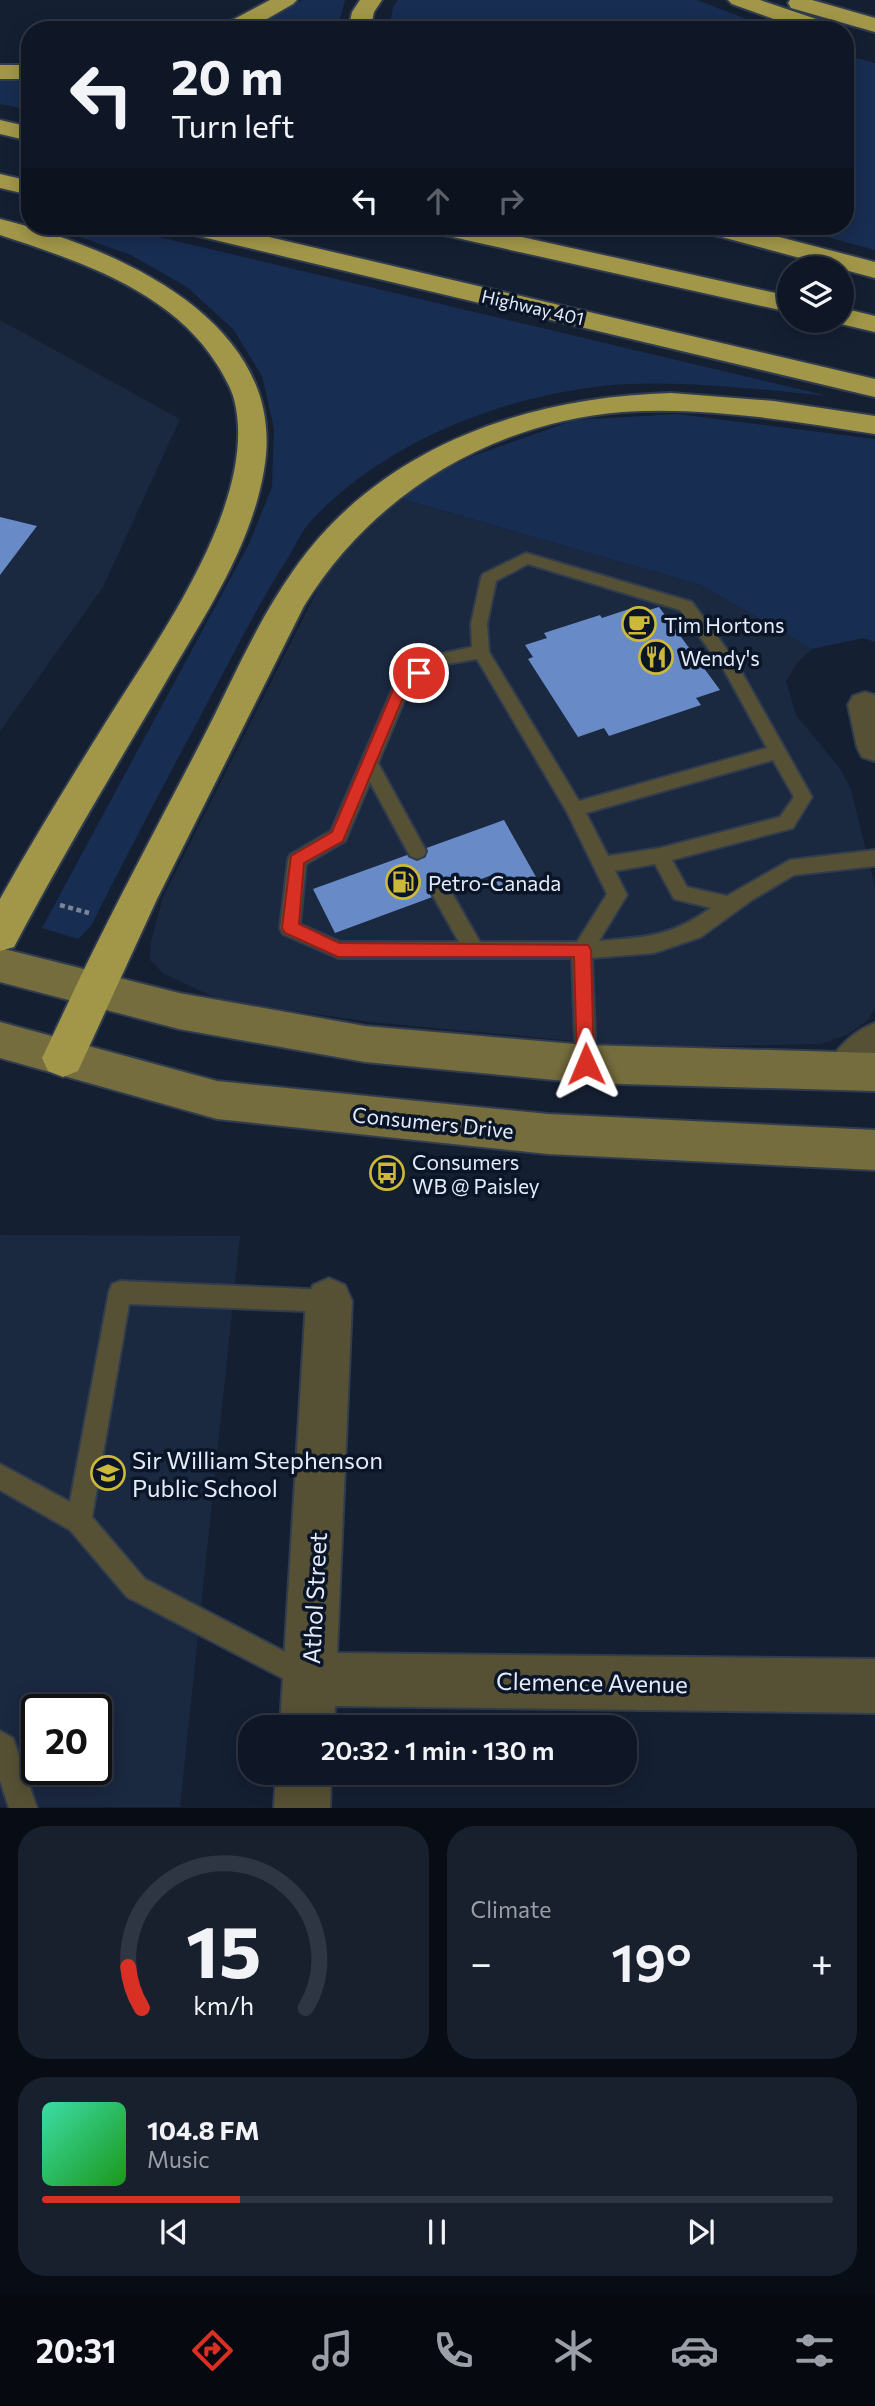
<!DOCTYPE html>
<html lang="en">
<head>
<meta charset="utf-8">
<style>
	:root { --surface:#0f1726; --page:#18202e; --text:#f1f3f6; --muted:#9b9fa7; --line:#2f3643; --accent:#d93025 }
	body { margin:0; font-family:Commissioner,sans-serif; background:var(--page); color:var(--text); height:100vh; display:flex; flex-direction:column; font-size:26px; white-space:nowrap }
	* { box-sizing:border-box; margin:0 }
	p { font-size:23px; color:var(--muted) }
	.icon { flex:none; width:38px; height:38px; fill:none; stroke:currentColor; stroke-width:2; stroke-linecap:round; stroke-linejoin:round }
	.map { position:relative; height:1808px; overflow:hidden }
	.details { display:flex; flex-direction:column; gap:18px; padding:18px; background:#080d15; flex:1 }
	.details>* { flex:none }
	.hud { position:absolute; left:21px; top:21px; width:833px; height:214px; border-radius:28px; box-shadow:0 4px 18px #0003,0 0 0 2px var(--line); background:#0f1726; color:var(--text); overflow:hidden }
	.buttons { position:absolute; left:777px; top:256px; display:grid; gap:14px }
	.buttons a { display:grid; place-items:center; width:77px; height:77px; border-radius:50%; background:var(--surface); box-shadow:0 4px 18px #0003,0 0 0 2px var(--line); font-size:35px }
	.speed { position:absolute; left:21px; top:1694px; display:flex; gap:14px; font-size:35px; font-weight:700; text-align:center }
	.speed>* { display:grid; place-content:center; width:91px; height:91px; border-radius:50%; background:var(--surface); box-shadow:0 4px 18px #0003,0 0 0 2px var(--line); line-height:1 }
	.speed .limit { border:4px solid #111; border-radius:10px; background:#fff; color:#111 }
	.pin { position:absolute; display:grid; place-items:center; width:60px; height:60px; color:#fff; margin:-30px; border:4px solid #fff; border-radius:50%; box-shadow:0 2px 7px #0007 }
	.me { position:absolute; width:77px; margin:-38px; rotate:359deg; stroke-linejoin:round; filter:drop-shadow(0 0 5px #0008) }
	.turn { display:flex; align-items:center; gap:24px; height:147px; padding:0 35px; font-size:32px }
	.turn .icon { width:91px; height:91px; stroke-width:2.5 }
	.turn b { display:block; font-size:49px; line-height:60px }
	.lanes { display:flex; align-items:center; height:66px; padding:0 35px; background:#0003; justify-content:center; gap:35px; direction:ltr }
	.lanes .off { opacity:.35 }
	.big { font-size:52px; font-weight:600; line-height:1.1 }
	.details .card { flex:1; display:flex; flex-direction:column; justify-content:center; gap:10px; min-width:0; padding:0 24px; border-radius:28px; background:var(--page) }
	.details .dial { align-items:center; gap:0 }
	.dial svg { height:182px; overflow:visible; fill:none; stroke:var(--line); stroke-width:7; stroke-linecap:round; text-anchor:middle }
	.dial text { fill:var(--text); stroke:none }
	.song { display:flex; align-items:center; gap:21px }
	.cover { width:84px; height:84px; border-radius:10px; background:linear-gradient(135deg,hsl(160 70% 55%),hsl(120 70% 35%)) }
	.played { height:7px; border-radius:4px; background:linear-gradient(90deg,var(--accent) 25%,var(--line) 25%) }
	.keys { display:flex; justify-content:space-around; direction:ltr }
	.heat { display:flex; justify-content:space-between; align-items:center; font-size:38px; direction:ltr }
	.details .tiles { flex:1; display:grid; gap:18px; grid-template-columns:1fr 1fr }
	.card:last-child { grid-column:span 2 }
	.trip { position:absolute; left:238px; top:1715px; width:399px; height:70px; border-radius:28px; background:var(--surface); box-shadow:0 4px 18px #0003,0 0 0 2px var(--line); font-weight:600; line-height:70px; text-align:center }
	.menu { display:flex; height:112px; justify-content:space-around; align-items:center; background:#06090f; color:var(--muted) }
	.menu .icon { width:49px; height:49px }
	.menu .on { color:var(--accent) }
	.menu b { font-size:32px; color:var(--text) }
	.map>svg:first-child { display:block }
	.built { fill:#1a2840; fill-rule:evenodd }
	.green { fill:#182d52 }
	.building { fill:#688bc8 }
	.lines { fill:none; stroke-linecap:round; stroke-linejoin:round }
	.service-casing { stroke:#313c4e; stroke-width:4 }
	.minor-casing { stroke:#313c4e; stroke-width:4 }
	.secondary-casing { stroke:#313c4e; stroke-width:4 }
	.motorway-casing { stroke:#313c4e; stroke-width:4 }
	.path { stroke:#7b8595; stroke-width:4.5; stroke-dasharray:5 3.5; stroke-linecap:butt }
	.service { fill:#565134; fill-rule:evenodd }
	.minor { fill:#565134; fill-rule:evenodd }
	.secondary { fill:#756d3d; fill-rule:evenodd }
	.motorway { fill:#a29749; fill-rule:evenodd }
	.route { fill:#d93025; stroke:#8d1f18; stroke-width:2 }
	.labels { text-anchor:middle; dominant-baseline:central; stroke-width:7; stroke-linejoin:round; paint-order:stroke }
	.far-street-label { font-size:18px; fill:#e4ecfa; stroke:#0b1528 }
	.poi-label { font-size:21px; fill:#e4ecfa; stroke:#0b1528; text-anchor:start }
	.street-label { font-size:21px; fill:#e4ecfa; stroke:#0b1528 }
	.near-poi-label { font-size:24px; fill:#e4ecfa; stroke:#0b1528; text-anchor:start }
	.near-street-label { font-size:24px; fill:#e4ecfa; stroke:#0b1528 }
</style>
</head>
<body>
<div class="map">
<svg width="875" height="1808" viewBox="0 0 875 1808">
	<rect width="100%" height="100%" fill="#141f32"/>
	<g class="built">
		<path d="M0 320 180 419 103 587 0 731Z"/>
		<path d="M392 496 701 585 812 649 797 663 786 681 796 715 839 767 851 789 875 887V1009L868 1020 847 1035 821 1044 638 1047 370 1022 220 1000 164 974 150 960 151 941 163 897 325 575 353 536Z"/>
		<path d="M0 1235 240 1236 180 1807H0ZM37 1710H96V1769H37Z"/>
	</g>
	<g class="green">
		<path d="M302 0H345L337 30H250Z"/>
		<path d="M398 0H697L775 30H389L393 7Z"/>
		<path d="M845 55 875 63V250L786 226H845Z"/>
		<path d="M0 80 30 82V110L0 104Z"/>
		<path d="M49 226H113L828 396C763 390 694 381 628 384 517 390 387 438 310 522 301 532 295 546 288 558 266 592 247 628 228 664 182 751 135 838 91 926L78 939 42 928 249 544 272 487 274 428 262 376 233 329 187 287 131 255Z"/>
		<path d="M677 414 875 439V642L863 638 812 649 701 585 392 496 473 456 574 420Z"/>
	</g>
	<g class="building">
		<path d="M0 517 37 526 0 575Z"/>
		<path d="M659 607 720 690 696 698 701 705 609 736 604 728 578 737 528 659 533 657 525 645 547 638 544 633 600 615 602 618 632 608 636 614Z"/>
		<path d="M504 820 536 877 500 889 492 875 335 933 313 889Z"/>
	</g>
	<g class="lines">
		<g class="service-casing">
			<g id="service">
				<path d="M526 553 692 602 736 662 812 797 793 828 672 860 687 887 727 896 790 860 875 850V866L794 875 752 900 701 937 654 953 592 958 596 1064 593 1071 586 1073 579 1071 576 1064 572 958H338L283 934 280 928 288 860 290 855 331 831 396 681 430 656 472 647 471 624 481 578 483 574ZM528 564 680 610 724 670 767 748 579 801 489 652 487 624 496 581ZM477 659 567 812 607 894 577 942H480L449 888 442 886 435 888 432 894 459 942H340L300 924 306 864 345 841 370 782 410 856 417 859 424 856 426 851 378 763 409 689 441 665ZM773 760 794 797 780 817 660 848 608 856 586 813ZM655 864 674 899 711 908C670 937 647 937 599 941L627 895 615 871Z"/>
				<path d="M120 1281 329 1290 337 1293 341 1301 337 1309 329 1312 129 1304 92 1517 145 1579 314 1667 318 1676 314 1685 305 1689 296 1685 127 1597 70 1530 0 1490V1464L70 1502 109 1292 112 1284Z"/>
				<path d="M0 1731 13 1738 37 1808H9L0 1780Z"/>
			</g>
		</g>
		<g class="minor-casing">
			<g id="minor">
				<path d="M865 692 875 695V761L862 757 857 747 848 705 853 696Z"/>
				<path d="M875 1023V1069L860 1084 845 1090 830 1084 824 1071C834 1050 853 1031 875 1023Z"/>
				<path d="M329 1278 345 1285 352 1301 337 1653 875 1659V1713L335 1706 334 1727H280L306 1301 313 1285Z"/>
				<path d="M276 1773H331L330 1808H274Z"/>
			</g>
		</g>
		<g class="secondary-casing">
			<g id="secondary">
				<path d="M0 948 179 993 365 1026 586 1045 875 1053V1091L586 1083 365 1062 179 1029 0 982Z"/>
				<path d="M0 1022 217 1081 548 1114 875 1130V1170L548 1154 217 1119 0 1058Z"/>
			</g>
		</g>
		<g class="motorway-casing">
			<g id="motorway">
				<path d="M270 0H297L293 4 248 30H220L223 25Z"/>
				<path d="M360 0H382L374 12 370 30H348L352 12Z"/>
				<path d="M728 0H760L834 25 837 30H804L732 4Z"/>
				<path d="M790 0H812L875 18V32L791 8 788 3Z"/>
				<rect x="0" y="65" width="30" height="14"/>
				<path d="M0 120 30 127V141L0 134Z"/>
				<path d="M0 174 30 181V195L0 188Z"/>
				<path d="M0 219C117 248 290 322 264 470 251 548 203 618 164 685 113 772 61 858 14 947L0 951V899C34 838 70 780 106 722 157 640 260 500 234 399 231 388 224 376 218 366 172 291 79 261 0 235Z"/>
				<path d="M177 226H222L875 379V397L190 234 181 231Z"/>
				<path d="M426 226H472L789 296V312L439 234 430 231Z"/>
				<path d="M695 226H737L875 262V278L699 231Z"/>
				<path d="M842 308 875 316V332L832 322 842 320Z"/>
				<path d="M671 393 774 401 875 416V434C792 421 706 406 622 412 491 423 373 494 304 606L157 899 78 1071 63 1077 48 1071 42 1058 61 1018C104 925 153 835 200 744 230 686 255 625 293 571 379 447 526 397 671 393Z"/>
			</g>
		</g>
		<path class="path" d="M60 905 89 913"/>
		<use href="#service" class="service"/>
		<use href="#minor" class="minor"/>
		<use href="#secondary" class="secondary"/>
		<use href="#motorway" class="motorway"/>
	</g>
	<path class="route" d="M419 668 426 673 407 688 343 841 304 863 299 924 339 943 588 945 591 950 594 1064 592 1070 586 1072 579 1070 577 1064 574 957H338L285 933 282 928 291 856 332 832 395 685Z"/>
	<defs>
		<g id="cafe-ring" transform="scale(1.75)"><circle r="9.5" fill="#0b1528" stroke="#ccb939" stroke-width="1.5"/><path d="M-5.5-4.5H6V0H3Q3 3.5 0 3.5H-2.5Q-5.5 3.5-5.5 0ZM3-3.2v2h1.7v-2ZM-6 4.5H4V6H-6Z" fill="#ccb939"/></g>
		<g id="restaurant-ring" transform="scale(1.75)"><circle r="9.5" fill="#0b1528" stroke="#ccb939" stroke-width="1.5"/><path d="M-5-6h1v4h1v-4h1v4h1v-4h1v5L-1.5 .5V6h-2V.5L-5-1ZM5-6V6H3V1.5H1.5Q1.5-4 5-6Z" fill="#ccb939"/></g>
		<g id="fuel-ring" transform="scale(1.75)"><circle r="9.5" fill="#0b1528" stroke="#ccb939" stroke-width="1.5"/><path d="M-5.5-6h7V0h2V4h1.3V-2.5L3-4.5l.8-.8L6-3V5H2.5V1h-1V6h-7ZM-4.2-4.7v3.2H.2V-4.7Z" fill="#ccb939"/></g>
		<g id="bus-ring" transform="scale(1.75)"><circle r="9.5" fill="#0b1528" stroke="#ccb939" stroke-width="1.5"/><path d="M-5-6H5V4H4V6H2V4H-2V6H-4V4H-5ZM-3.5-4V0h7V-4ZM-3.5 1.2v1.5H-2V1.2ZM2 1.2v1.5H3.5V1.2Z" fill="#ccb939"/></g>
		<g id="school-ring" transform="scale(1.75)"><circle r="9.5" fill="#0b1528" stroke="#ccb939" stroke-width="1.5"/><path d="M0-5L7-2L0 1L-7-2ZM-4 1L0 2.5L4 1V4Q0 6-4 4Z" fill="#ccb939"/></g>
	</defs>
	<g fill-rule="evenodd">
		<use href="#cafe-ring" x="639" y="624"/>
		<use href="#restaurant-ring" x="656" y="657"/>
		<use href="#fuel-ring" x="403" y="882"/>
		<use href="#bus-ring" x="387" y="1173"/>
		<use href="#school-ring" x="108" y="1473"/>
	</g>
	<g class="labels">
		<g class="far-street-label">
			<text transform="translate(533 307) rotate(13)">Highway 401</text>
		</g>
		<g class="poi-label">
			<text x="664" y="624">Tim Hortons</text>
			<text x="680" y="657">Wendy's</text>
			<text x="428" y="882">Petro-Canada</text>
			<text x="412" y="1161">Consumers<tspan x="412" dy="24">WB @ Paisley</tspan></text>
		</g>
		<g class="street-label">
			<text transform="translate(433 1122) rotate(6)">Consumers Drive</text>
		</g>
		<g class="near-poi-label">
			<text x="132" y="1459">Sir William Stephenson<tspan x="132" dy="28">Public School</tspan></text>
		</g>
		<g class="near-street-label">
			<text transform="translate(314 1598) rotate(-87)">Athol Street</text>
			<text transform="translate(592 1682) rotate(1)">Clemence Avenue</text>
		</g>
	</g>
</svg>
<div class="buttons">
<a><svg class="icon" aria-label="layers" viewBox="0 0 24 24"><path d="M12 4l9 5-9 5-9-5zM3 14l9 5 9-5"/></svg></a>
</div>
<div class="speed"><div class="limit">20</div></div>
<div class="pin" style="left:419px;top:673px;background:#d93025"><svg class="icon" aria-label="arrive" viewBox="0 0 24 24"><path d="M6 21V4h12l-3 4 3 4H6"/></svg></div>
<svg class="me" style="left:586px;top:1064px" viewBox="-20 -20 40 40"><path d="M0-17L14 15 0 8-14 15z" fill="#d93025" stroke="#fff" stroke-width="4"/></svg>
<div class="trip">20:32 · 1 min · 130 m</div>
<div class="hud">
<div class="turn"><svg class="icon" aria-label="left" viewBox="0 0 24 24"><path d="M17 20v-9H6M10 6l-5 5 5 5"/></svg><div><b>20 m</b>Turn left</div></div>
<div class="lanes"><svg class="icon" aria-label="left" viewBox="0 0 24 24"><path d="M17 20v-9H6M10 6l-5 5 5 5"/></svg><svg class="icon off" aria-label="ahead" viewBox="0 0 24 24"><path d="M12 20V5M6 11l6-6 6 6"/></svg><svg class="icon off" aria-label="right" viewBox="0 0 24 24"><path d="M7 20v-9h11M14 6l5 5-5 5"/></svg></div>
</div>
</div>
<section class="details">
<div class="tiles">
<div class="card dial"><svg viewBox="0 0 100 80">
<path d="M14 69A42 42 0 1 1 86 69"/>
<path d="M14 69A42 42 0 0 1 8 51" stroke="#d93025"/>
<text x="50" y="56" font-size="32" font-weight="700">15</text>
<text x="50" y="72" font-size="11">km/h</text>
</svg></div>
<div class="card"><p>Climate</p>
<div class="heat"><a>−</a><b class="big">19°</b><a>+</a></div>
</div>
<div class="card">
<div class="song"><i class="cover"></i><div><b>104.8 FM</b><p>Music</p></div></div>
<div class="played"></div>
<div class="keys"><svg class="icon" aria-label="previous" viewBox="0 0 24 24"><path d="M18 5L8 12l10 7zM5 5v14"/></svg><svg class="icon" aria-label="pause" viewBox="0 0 24 24"><path d="M8 5v14M16 5v14"/></svg><svg class="icon" aria-label="next" viewBox="0 0 24 24"><path d="M6 5l10 7-10 7zM19 5v14"/></svg></div>
</div>
</div>
</section>
<nav class="menu">
<b>20:31</b>
<svg class="icon on" aria-label="directions" viewBox="0 0 24 24"><path d="M12 3l9 9-9 9-9-9zM9 14v-3h6M13 9l2 2-2 2"/></svg>
<svg class="icon" aria-label="music" viewBox="0 0 24 24"><path d="M9 18V5l10-2v13"/><circle cx="6" cy="18" r="3"/><circle cx="16" cy="16" r="3"/></svg>
<svg class="icon" aria-label="phone" viewBox="0 0 24 24"><path d="M5 4h4l2 5-3 2q2 4 5 5l2-3 5 2v4C11 20 4 13 5 4z"/></svg>
<svg class="icon" aria-label="climate" viewBox="0 0 24 24"><path d="M12 3v18M4 7l16 10M4 17L20 7"/></svg>
<svg class="icon" aria-label="car" viewBox="0 0 24 24"><path d="M5 17H2v-5l4-1 3-4h7l3 4 3 1v5h-3M9 17h6M6 11h13"/><circle cx="7" cy="17" r="2"/><circle cx="17" cy="17" r="2"/></svg>
<svg class="icon" aria-label="filters" viewBox="0 0 24 24"><path d="M4 7h16M4 17h16"/><circle cx="9" cy="7" r="2"/><circle cx="15" cy="17" r="2"/></svg>
</nav>
</body>
</html>
